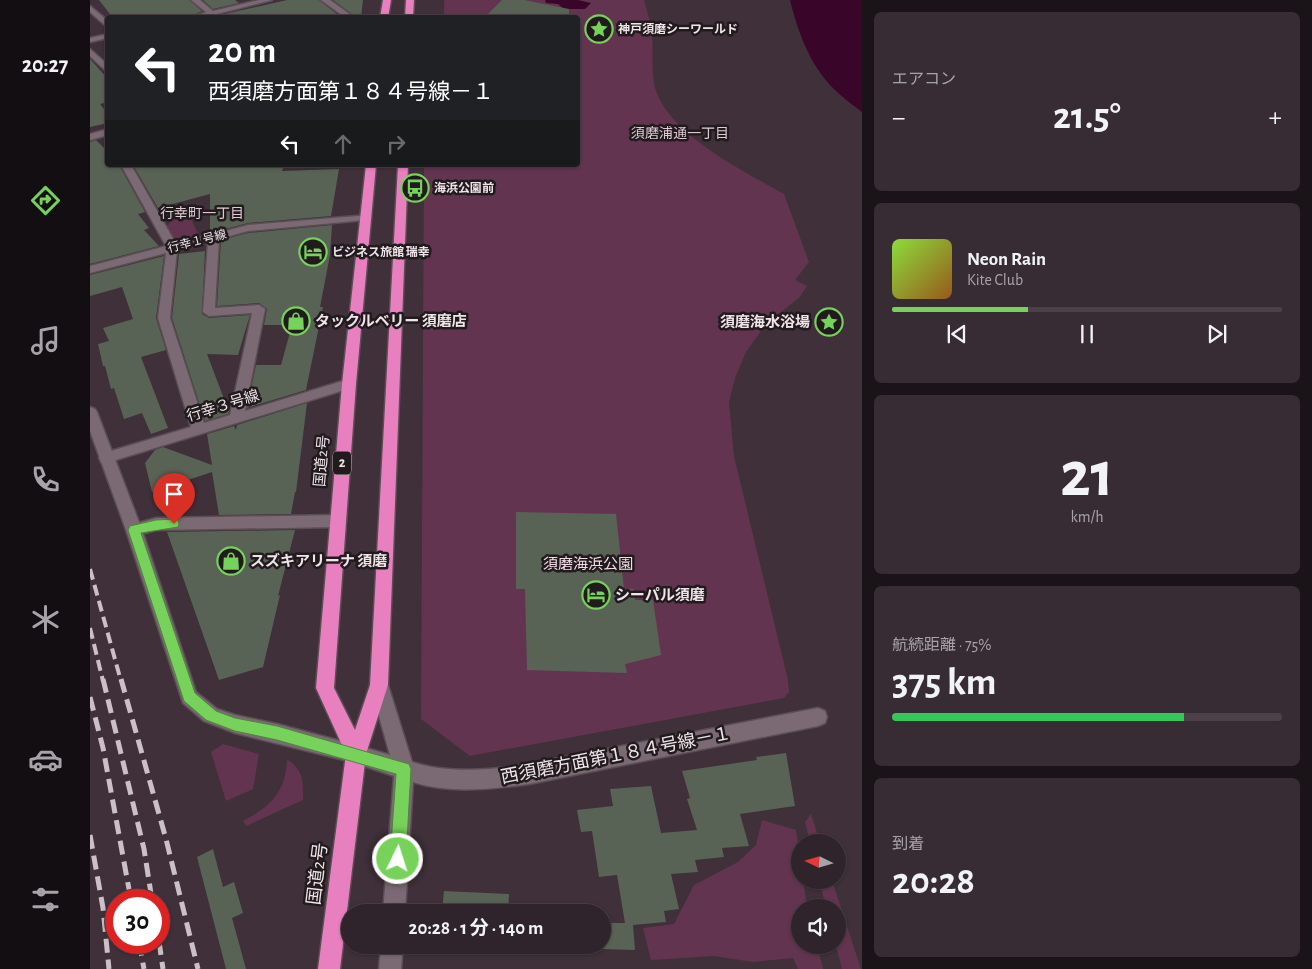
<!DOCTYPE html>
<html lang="ja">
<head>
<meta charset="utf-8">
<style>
	:root { --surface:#2f242b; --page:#372c33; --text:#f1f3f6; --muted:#a7a4a9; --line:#4a4147; --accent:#76d25a }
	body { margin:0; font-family:"Alegreya Sans","Noto Sans JP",sans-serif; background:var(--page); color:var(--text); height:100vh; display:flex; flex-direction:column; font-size:19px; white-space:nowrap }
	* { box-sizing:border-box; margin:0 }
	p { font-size:16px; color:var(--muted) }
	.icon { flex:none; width:28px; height:28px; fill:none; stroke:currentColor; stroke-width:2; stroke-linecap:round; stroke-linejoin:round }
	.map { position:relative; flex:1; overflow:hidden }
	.drawer { display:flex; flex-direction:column; gap:12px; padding:12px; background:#1a1418; width:450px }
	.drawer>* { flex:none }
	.guide { position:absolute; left:15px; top:15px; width:475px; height:152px; border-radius:5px; box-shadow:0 1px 4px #0004,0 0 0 1px var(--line); background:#202124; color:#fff; overflow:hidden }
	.needle { width:32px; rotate:275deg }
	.controls { position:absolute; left:701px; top:834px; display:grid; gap:10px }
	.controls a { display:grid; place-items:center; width:55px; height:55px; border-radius:50%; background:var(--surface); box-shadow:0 1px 4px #0004,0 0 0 1px var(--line); font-size:25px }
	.speed { position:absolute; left:15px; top:889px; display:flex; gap:10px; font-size:25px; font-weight:700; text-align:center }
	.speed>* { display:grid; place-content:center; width:65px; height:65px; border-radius:50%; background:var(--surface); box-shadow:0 1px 4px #0004,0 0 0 1px var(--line); line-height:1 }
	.speed .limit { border:8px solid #d22; background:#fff; color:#111 }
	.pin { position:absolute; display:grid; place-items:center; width:42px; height:42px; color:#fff; margin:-51px -21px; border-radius:50% 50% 50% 0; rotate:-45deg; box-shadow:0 0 5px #0007 }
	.pin .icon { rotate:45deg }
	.me { position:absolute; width:55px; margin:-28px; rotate:4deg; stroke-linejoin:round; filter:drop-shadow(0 0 4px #0008) }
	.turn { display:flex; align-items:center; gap:18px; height:105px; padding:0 20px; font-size:22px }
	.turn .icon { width:65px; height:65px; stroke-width:2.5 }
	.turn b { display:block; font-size:35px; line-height:42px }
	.lanes { display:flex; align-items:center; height:48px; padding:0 20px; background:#0003; justify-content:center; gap:25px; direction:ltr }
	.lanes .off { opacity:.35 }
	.big { font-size:38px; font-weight:700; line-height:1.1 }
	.drawer .card { flex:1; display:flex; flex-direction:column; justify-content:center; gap:8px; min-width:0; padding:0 18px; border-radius:8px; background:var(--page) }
	.drawer .dial { align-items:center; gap:0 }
	.dial b { font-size:65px; line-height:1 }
	.song { display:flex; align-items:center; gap:15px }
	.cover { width:60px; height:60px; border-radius:8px; background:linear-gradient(135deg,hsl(90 70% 55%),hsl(30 70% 35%)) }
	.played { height:5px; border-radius:2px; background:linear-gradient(90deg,var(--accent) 35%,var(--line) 35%) }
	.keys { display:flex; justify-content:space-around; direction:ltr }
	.heat { display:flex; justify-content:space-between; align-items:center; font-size:28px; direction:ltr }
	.charge { height:8px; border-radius:4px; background:linear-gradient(90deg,#34c759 75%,var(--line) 0) }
	.trip { position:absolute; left:251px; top:904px; width:270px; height:50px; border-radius:25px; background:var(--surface); box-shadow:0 1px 4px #0004,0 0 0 1px var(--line); font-weight:700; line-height:50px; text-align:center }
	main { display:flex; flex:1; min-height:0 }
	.menu { display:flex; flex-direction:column; width:90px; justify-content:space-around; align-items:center; background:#130e11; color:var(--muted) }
	.menu .icon { width:35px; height:35px }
	.menu .active { color:var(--accent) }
	.menu b { font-size:22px; color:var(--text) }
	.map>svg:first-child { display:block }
	.green { fill:#633450 }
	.water { fill:#390629 }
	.building { fill:#586355 }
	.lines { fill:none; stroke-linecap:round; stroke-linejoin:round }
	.street-casing { stroke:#5a4d54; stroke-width:3 }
	.secondary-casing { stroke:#5a4d54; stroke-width:3 }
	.highway-casing { stroke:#5a4d54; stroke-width:3 }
	.street { fill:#7b6a73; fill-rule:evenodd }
	.secondary { fill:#7b6a73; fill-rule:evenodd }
	.highway { fill:#e87fbe; fill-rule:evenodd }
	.rail-far1 { stroke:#cbc0c6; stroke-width:4; stroke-dasharray:11 5.5; stroke-linecap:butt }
	.rail { stroke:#cbc0c6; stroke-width:5; stroke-dasharray:14 7; stroke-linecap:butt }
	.route { fill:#76d25a; stroke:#4d883a }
	.labels { text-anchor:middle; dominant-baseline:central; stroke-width:5; stroke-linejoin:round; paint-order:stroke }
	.far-poi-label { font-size:12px; font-weight:bold; fill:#eee4e9; stroke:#221b1e; text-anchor:start }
	.far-street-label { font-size:12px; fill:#eee4e9; stroke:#221b1e }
	.far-neighbourhood-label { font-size:14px; fill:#decad4; stroke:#221b1e }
	.shield { fill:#221b1e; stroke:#b1a8ac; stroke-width:1 }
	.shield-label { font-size:14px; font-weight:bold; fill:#eee4e9 }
	.poi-label { font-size:15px; font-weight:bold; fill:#eee4e9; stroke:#221b1e; text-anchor:start }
	.street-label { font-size:15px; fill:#eee4e9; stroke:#221b1e }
	.park-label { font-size:15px; fill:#f3dde8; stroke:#221b1e }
	.near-street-label { font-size:18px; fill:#eee4e9; stroke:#221b1e }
</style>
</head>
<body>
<main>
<nav class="menu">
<b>20:27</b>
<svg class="icon active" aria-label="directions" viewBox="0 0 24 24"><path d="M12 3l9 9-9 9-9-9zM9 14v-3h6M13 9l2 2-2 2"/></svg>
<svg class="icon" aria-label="music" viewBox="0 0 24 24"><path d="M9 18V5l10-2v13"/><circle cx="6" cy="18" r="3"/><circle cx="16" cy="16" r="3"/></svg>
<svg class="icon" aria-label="phone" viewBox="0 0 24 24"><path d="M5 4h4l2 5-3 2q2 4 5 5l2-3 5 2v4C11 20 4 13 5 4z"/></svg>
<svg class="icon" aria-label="climate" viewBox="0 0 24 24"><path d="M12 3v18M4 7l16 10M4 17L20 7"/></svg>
<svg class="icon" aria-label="car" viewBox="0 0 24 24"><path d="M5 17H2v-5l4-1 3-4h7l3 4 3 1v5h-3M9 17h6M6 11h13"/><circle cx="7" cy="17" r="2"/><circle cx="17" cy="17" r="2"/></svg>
<svg class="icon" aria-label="filters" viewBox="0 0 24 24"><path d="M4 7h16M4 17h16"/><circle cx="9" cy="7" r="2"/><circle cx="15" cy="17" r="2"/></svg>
</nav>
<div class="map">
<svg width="772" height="969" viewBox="0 0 772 969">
	<rect width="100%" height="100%" fill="#3f3039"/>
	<g class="green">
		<path d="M354 0H554C556 8 559 17 561 26 564 44 561 64 564 83 573 132 654 171 694 194L719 262 705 280 717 286 709 298 676 324 656 352 645 378 639 402 644 456 698 680 699 692 694 698 380 756 331 719 334 165H488V18L354 17Z"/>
		<path d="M88 212H98L109 236 94 240 83 237 77 226Z"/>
		<path d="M133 744 169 754 163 789 136 801 121 752Z"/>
		<path d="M197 759C214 771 213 780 213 800L156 826 153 821C181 806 196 792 197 759Z"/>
		<path d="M721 814 730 842H720L715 822Z"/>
		<path d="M672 820 706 830 710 856V880H713L717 907 710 908V945H727L733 969H708L703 958 663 962 624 956 561 960 553 928 584 924 604 885 648 862 666 845Z"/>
		<path d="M729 880H742L771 969H752L746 945H748V908L736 907Z"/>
	</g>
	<g class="water">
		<path d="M455 0H488L501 3 495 9H474L468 4 456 3Z"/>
		<path d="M700 0H772V112C763 105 753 98 745 90 720 66 708 32 700 0Z"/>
	</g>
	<g class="building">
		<path d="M9 0H99L112 11 97 18H23Z"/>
		<path d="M113 0H145L149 3 123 9Z"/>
		<path d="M197 0H229L252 18H131L130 15Z"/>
		<path d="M243 0H273L271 18H267Z"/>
		<path d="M412 0H434L479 9V18H394Z"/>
		<path d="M0 59 18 79V102L10 104 18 114V123L0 127Z"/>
		<path d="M6 140 18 152V165H29L55 212 48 214 59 228 54 230 69 246 0 264V142Z"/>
		<path d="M43 165H194L192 171 249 169 241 216 158 223 120 233V194L68 208Z"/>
		<path d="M242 225 240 255 230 307H233L216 390 157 408 166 365H191L202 325H174L177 309 169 303 127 306 131 240 158 233Z"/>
		<path d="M115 251 112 314 119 318 160 315 148 355 117 354 139 412 138 414 115 421 82 318 89 254Z"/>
		<path d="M74 256 66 318 76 350 51 357 78 428 61 434 52 413 34 419 24 388 21 389 15 366H13L8 344 19 341 13 328 43 319 32 287 0 296V275Z"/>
		<path d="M217 403 206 492H205L201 514 129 515 122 472 62 492 55 463 65 450 73 447 122 465 117 434 144 426 146 430 147 425Z"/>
		<path d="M426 512 526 514 534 589H544L545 600H563L571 655 535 664 537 673 437 670 435 589H426Z"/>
		<path d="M205 530 188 596 190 595 173 667 129 680 77 532Z"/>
		<path d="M696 753 705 806 650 814 659 846 632 848 634 857 605 860 608 872 581 874 589 909 574 911 576 922 543 925 545 950 512 949V923H535L527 875 509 877 502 831 491 832 487 810 523 806 520 789 561 786 571 833 607 830 597 799 600 798 592 771 667 760 666 757Z"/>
		<path d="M123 849 133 887 144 882 153 913 142 918 156 969H136L107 857Z"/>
		<path d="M354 891 419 894 418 912H352Z"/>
	</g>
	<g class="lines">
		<g class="street-casing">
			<g id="street">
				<path d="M101 0H110L123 11 169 0H182L127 14 129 18 120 16 99 18 116 12Z"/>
				<path d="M231 0H240L265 18H256Z"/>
				<path d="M0 6 18 21V28L0 12Z"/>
				<path d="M18 34V38L0 42V38Z"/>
				<path d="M0 49 18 65V73L0 56Z"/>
				<path d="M31 165H41L86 244 158 225 279 215 280 217 279 219 275 220 158 231 129 239 125 308 169 305 175 309 155 411 259 379 264 381 266 384 264 387 16 463 11 462 9 458 11 454 101 427 68 318 76 253 0 273V266L76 246ZM118 242 113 312 119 316 162 313 140 415 114 423 80 318 87 250Z"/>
				<path d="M248 515 254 517 256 521 254 525 248 527 66 530 44 536 38 534 36 530 38 526 66 518Z"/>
				<path d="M289 677 295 679 298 685 322 762C359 774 400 770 439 764L728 708 735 711 737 717 735 723 728 726 439 784C401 789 360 794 323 782L315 912H293L304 776 259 761 256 754 259 747 266 745 300 755 280 685 283 679Z"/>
				<path d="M291 945H313L311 969H289Z"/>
			</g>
		</g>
		<g class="secondary-casing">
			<g id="secondary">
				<path d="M18 129V135L0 140V134Z"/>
				<path d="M0 407 5 409 7 412 52 530 106 692 127 709 145 715 187 724 273 747 276 754 273 761 266 763 145 733 114 721 93 703 36 530 0 431Z"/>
			</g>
		</g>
		<g class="highway-casing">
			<g id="highway">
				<path d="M293 0H301L298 18H290Z"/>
				<path d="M316 0H324L323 18H315Z"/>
				<path d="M276 165H286L266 384 244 688 265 730 280 685 308 165H318L298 685 276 754 250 969H228L256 754 226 688 252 384Z"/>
			</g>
		</g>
		<use href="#street" class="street"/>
		<use href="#secondary" class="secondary"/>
		<use href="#highway" class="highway"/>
		<g class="rail-far1">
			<path d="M0 569 31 681"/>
			<path d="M0 628 13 681"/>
		</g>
		<g class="rail">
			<path d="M13 679 54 849 62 900"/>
			<path d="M31 679 76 839 108 969"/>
			<path d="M0 697 13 748 41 900"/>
			<path d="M0 835 13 908 19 969"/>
			<path d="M69 941 73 969"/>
			<path d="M49 942 54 969"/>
		</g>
	</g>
	<path class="route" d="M84 519 88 520 89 524 88 527 51 533 105 693 126 711 145 718 187 726 319 764 321 769 316 859 313 864 308 867 302 864 300 859 306 774 187 740 145 731 116 720 94 701 38 530 40 526 66 520Z"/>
	<defs>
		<g id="sight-ring" transform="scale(1.4375)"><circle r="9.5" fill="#221b1e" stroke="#76d25a" stroke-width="1.5"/><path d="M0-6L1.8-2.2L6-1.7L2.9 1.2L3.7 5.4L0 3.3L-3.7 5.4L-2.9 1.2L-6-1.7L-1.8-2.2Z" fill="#76d25a"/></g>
		<g id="bus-ring" transform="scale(1.4375)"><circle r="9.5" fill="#221b1e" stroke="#76d25a" stroke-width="1.5"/><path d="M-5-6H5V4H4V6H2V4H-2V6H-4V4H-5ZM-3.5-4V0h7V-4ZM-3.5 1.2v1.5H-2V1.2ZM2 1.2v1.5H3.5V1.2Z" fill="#76d25a"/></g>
		<g id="hotel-ring" transform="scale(1.4375)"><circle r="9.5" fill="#221b1e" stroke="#76d25a" stroke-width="1.5"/><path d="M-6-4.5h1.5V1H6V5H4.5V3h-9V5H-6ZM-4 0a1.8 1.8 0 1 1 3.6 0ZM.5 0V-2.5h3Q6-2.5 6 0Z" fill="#76d25a"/></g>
		<g id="shop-ring" transform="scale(1.4375)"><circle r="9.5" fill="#221b1e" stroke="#76d25a" stroke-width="1.5"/><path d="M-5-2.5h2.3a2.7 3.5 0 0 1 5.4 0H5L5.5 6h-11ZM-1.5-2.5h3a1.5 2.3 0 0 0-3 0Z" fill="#76d25a"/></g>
	</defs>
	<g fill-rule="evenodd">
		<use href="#sight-ring" x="509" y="29"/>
		<use href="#bus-ring" x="325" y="188"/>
		<use href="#hotel-ring" x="223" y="252"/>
		<use href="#shop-ring" x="206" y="321"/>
		<use href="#sight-ring" x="739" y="322"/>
		<use href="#shop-ring" x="141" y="561"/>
		<use href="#hotel-ring" x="506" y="595"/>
	</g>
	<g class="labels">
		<g class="far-poi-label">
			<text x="528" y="29">神戸須磨シーワールド</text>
			<text x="344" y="188">海浜公園前</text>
			<text x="242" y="252">ビジネス旅館 瑞幸</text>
		</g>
		<g class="far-street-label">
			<text transform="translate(107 241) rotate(-14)">行幸１号線</text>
		</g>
		<g class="far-neighbourhood-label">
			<text x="590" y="134">須磨浦通一丁目</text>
			<text x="112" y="214">行幸町一丁目</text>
		</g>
		<rect class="shield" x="243" y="451.5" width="18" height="23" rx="4"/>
		<g class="shield-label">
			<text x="252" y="463">2</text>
		</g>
		<g class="poi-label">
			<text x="225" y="321">タックルベリー 須磨店</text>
			<text x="720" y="322" text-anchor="end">須磨海水浴場</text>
			<text x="160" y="561">スズキアリーナ 須磨</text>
			<text x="525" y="595">シーパル須磨</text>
		</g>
		<g class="street-label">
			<text transform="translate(133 406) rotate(-17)">行幸３号線</text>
			<text transform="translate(232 461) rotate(-85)">国道2号</text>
		</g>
		<g class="park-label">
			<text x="498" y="564">須磨海浜公園</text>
		</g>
		<g class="near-street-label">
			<text transform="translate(526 756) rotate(-11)">西須磨方面第１８４号線－１</text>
			<text transform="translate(228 874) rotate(-83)">国道2号</text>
		</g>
	</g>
</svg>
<div class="controls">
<a><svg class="needle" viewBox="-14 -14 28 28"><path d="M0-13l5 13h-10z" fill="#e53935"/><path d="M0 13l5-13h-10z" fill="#a7a4a9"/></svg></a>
<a><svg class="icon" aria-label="sound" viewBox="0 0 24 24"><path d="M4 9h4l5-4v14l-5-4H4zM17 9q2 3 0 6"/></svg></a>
</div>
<div class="speed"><div class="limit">30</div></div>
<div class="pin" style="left:84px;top:524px;background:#d93025"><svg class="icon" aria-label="arrive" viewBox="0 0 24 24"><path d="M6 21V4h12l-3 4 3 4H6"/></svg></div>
<svg class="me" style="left:308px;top:859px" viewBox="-20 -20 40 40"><circle r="17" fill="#76d25a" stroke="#fff" stroke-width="3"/><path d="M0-11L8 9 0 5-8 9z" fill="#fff"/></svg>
<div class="trip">20:28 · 1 分 · 140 m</div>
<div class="guide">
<div class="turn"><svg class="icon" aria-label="left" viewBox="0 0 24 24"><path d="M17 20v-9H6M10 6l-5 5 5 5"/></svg><div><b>20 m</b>西須磨方面第１８４号線－１</div></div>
<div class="lanes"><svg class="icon" aria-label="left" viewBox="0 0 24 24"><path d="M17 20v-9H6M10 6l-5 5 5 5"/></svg><svg class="icon off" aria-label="ahead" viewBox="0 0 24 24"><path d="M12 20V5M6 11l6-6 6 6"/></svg><svg class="icon off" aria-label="right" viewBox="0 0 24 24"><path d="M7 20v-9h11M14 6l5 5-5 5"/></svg></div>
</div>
</div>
<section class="drawer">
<div class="card"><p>エアコン</p>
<div class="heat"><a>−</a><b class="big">21.5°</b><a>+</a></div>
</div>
<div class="card">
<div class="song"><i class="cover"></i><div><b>Neon Rain</b><p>Kite Club</p></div></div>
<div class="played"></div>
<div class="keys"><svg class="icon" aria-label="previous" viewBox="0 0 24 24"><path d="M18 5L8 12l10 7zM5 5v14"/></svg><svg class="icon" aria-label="pause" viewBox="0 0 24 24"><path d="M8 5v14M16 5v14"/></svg><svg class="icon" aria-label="next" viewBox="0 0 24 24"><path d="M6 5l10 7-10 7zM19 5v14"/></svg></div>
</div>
<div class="card dial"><b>21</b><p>km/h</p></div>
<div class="card"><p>航続距離 · 75%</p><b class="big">375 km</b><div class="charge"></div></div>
<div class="card"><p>到着</p><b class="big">20:28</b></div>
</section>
</main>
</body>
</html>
